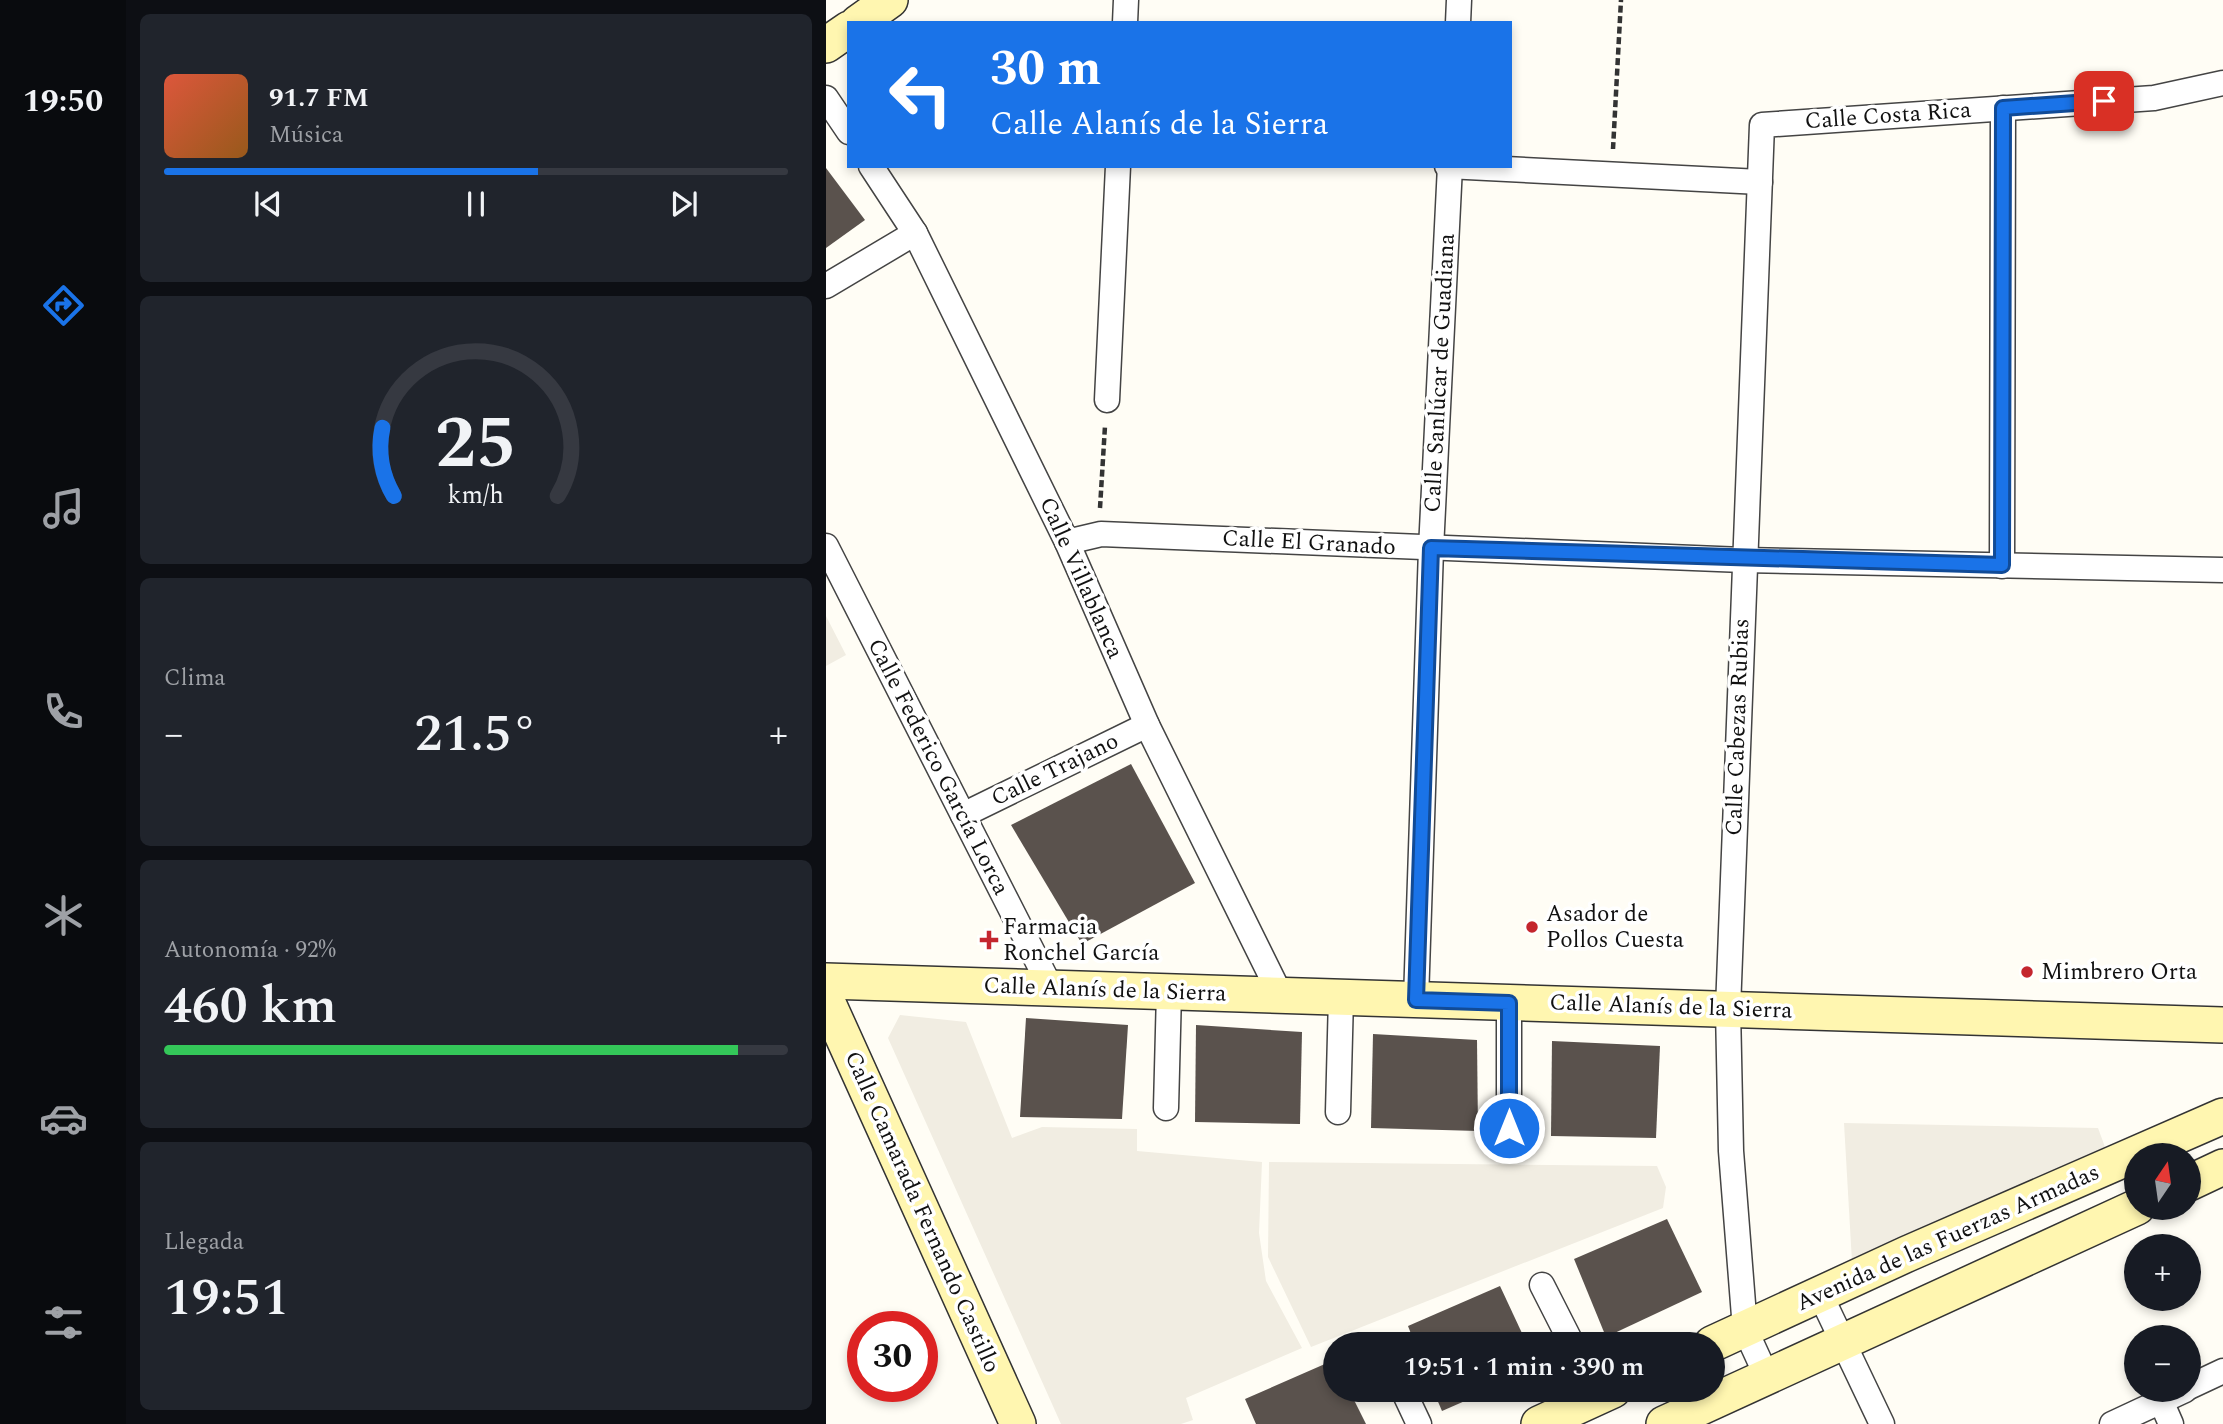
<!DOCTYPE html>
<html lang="es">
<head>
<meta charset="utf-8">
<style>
	:root { --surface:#171b24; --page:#20242c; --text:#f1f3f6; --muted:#9ea1a6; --line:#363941; --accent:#1a73e8 }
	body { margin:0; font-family:Spectral,serif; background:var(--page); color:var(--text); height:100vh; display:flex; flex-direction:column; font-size:26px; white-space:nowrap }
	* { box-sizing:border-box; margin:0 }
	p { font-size:23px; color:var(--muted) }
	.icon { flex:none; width:38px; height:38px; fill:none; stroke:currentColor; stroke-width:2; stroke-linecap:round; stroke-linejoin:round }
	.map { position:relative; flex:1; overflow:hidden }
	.side { display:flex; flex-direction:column; gap:14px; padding:14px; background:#0d0f14; width:700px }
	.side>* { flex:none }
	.banner { position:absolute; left:21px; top:21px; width:665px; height:147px; border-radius:0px; box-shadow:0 4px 10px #0003; background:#1a73e8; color:#fff; overflow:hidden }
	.needle { width:46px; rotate:13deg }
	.fabs { position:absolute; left:1298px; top:1143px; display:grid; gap:14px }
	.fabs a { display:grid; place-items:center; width:77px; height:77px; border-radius:50%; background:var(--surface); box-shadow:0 4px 10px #0003; font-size:35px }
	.speed { position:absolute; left:21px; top:1311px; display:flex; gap:14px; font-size:35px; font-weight:700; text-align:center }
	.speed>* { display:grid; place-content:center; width:91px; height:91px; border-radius:50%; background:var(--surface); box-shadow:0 4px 10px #0003; line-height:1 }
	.speed .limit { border:10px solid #d22; background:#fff; color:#111 }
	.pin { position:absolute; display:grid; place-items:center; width:60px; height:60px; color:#fff; margin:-30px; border-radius:14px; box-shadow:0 4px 10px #0006 }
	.me { position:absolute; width:77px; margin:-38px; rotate:0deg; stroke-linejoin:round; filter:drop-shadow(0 0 5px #0008) }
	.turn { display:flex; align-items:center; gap:24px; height:147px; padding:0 28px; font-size:32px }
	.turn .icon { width:91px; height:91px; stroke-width:2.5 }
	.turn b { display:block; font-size:49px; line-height:60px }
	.big { font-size:52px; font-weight:600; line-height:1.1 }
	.side .card { flex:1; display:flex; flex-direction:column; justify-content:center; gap:10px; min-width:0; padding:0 24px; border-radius:10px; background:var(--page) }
	.side .dial { align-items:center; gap:0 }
	.dial svg { height:182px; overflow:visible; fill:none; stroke:var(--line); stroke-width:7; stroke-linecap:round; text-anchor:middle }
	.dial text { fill:var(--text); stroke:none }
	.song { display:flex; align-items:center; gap:21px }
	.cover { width:84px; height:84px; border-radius:10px; background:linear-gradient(135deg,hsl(10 70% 55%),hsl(30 70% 35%)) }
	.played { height:7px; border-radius:4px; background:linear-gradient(90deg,var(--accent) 60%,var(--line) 60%) }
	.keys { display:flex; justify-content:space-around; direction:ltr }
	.heat { display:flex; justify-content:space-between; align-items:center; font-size:38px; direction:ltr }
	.charge { height:10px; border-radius:5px; background:linear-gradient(90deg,#34c759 92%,var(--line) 0) }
	.trip { position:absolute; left:497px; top:1332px; width:402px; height:70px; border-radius:35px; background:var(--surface); box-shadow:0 4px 10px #0003; font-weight:600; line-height:70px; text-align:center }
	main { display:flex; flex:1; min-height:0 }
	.dock { display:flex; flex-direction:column; width:126px; justify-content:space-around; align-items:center; background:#090b0e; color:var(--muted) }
	.dock .icon { width:49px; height:49px }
	.dock .active { color:var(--accent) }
	.dock b { font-size:32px; color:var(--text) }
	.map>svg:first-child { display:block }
	.plaza { fill:#f1ede2 }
	.building { fill:#5a524d }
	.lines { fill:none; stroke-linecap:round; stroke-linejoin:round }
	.street-casing { stroke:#444; stroke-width:27 }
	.secondary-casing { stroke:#333; stroke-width:38 }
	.path { stroke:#333; stroke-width:4.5; stroke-dasharray:7 3.5; stroke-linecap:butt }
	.street { stroke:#fff; stroke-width:24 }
	.secondary { stroke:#fff6b0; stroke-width:35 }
	.route-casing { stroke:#114b97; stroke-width:18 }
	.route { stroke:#1a73e8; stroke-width:12 }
	.poi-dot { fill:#c4262e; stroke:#fff; stroke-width:2.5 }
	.labels { text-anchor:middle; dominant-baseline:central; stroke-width:7; stroke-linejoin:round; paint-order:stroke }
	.street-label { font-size:23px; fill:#111; stroke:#fff }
	.poi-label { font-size:23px; fill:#111; stroke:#fff; text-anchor:start }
</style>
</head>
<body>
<main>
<nav class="dock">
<b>19:50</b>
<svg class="icon active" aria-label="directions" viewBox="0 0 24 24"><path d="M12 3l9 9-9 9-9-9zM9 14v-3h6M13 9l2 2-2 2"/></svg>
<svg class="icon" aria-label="music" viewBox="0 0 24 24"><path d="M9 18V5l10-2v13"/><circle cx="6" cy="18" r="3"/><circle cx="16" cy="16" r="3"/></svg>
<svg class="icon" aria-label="phone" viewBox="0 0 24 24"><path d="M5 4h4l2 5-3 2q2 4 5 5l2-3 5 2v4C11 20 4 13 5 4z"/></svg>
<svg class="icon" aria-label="climate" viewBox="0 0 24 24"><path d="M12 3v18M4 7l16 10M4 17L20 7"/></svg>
<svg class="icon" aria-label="car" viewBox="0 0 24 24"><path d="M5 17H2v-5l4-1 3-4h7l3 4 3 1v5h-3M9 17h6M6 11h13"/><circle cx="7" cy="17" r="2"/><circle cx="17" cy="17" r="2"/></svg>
<svg class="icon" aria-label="filters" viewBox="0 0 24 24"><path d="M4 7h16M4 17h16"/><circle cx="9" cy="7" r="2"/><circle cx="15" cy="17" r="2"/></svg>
</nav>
<section class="side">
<div class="card">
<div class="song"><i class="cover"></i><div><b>91.7 FM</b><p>Música</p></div></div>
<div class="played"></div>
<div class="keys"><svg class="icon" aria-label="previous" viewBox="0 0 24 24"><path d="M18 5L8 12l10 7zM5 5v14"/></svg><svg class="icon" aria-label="pause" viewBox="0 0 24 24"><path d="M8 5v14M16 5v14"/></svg><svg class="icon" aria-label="next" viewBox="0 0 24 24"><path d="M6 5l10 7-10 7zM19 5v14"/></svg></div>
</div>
<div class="card dial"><svg viewBox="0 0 100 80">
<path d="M14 69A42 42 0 1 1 86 69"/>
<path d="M14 69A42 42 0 0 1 9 39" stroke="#1a73e8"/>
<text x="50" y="56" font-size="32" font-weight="700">25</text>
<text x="50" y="72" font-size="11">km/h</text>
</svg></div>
<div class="card"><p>Clima</p>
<div class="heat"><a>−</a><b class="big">21.5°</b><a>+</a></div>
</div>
<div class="card"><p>Autonomía · 92%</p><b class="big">460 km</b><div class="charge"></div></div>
<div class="card"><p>Llegada</p><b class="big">19:51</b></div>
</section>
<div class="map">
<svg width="1397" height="1424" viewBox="0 0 1397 1424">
	<rect width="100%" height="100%" fill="#fffdf5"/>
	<g class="plaza">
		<path d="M0 616 20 655 0 666Z"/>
		<path d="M74 1015 140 1022 186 1138 216 1127 311 1129V1151L436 1162 433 1233 440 1281 476 1348 360 1398 367 1420 355 1424H235L62 1038Z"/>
		<path d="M1018 1123 1272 1128 1279 1147 1026 1262Z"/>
		<path d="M443 1162 831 1166 840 1187 837 1208 485 1347 442 1257Z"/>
	</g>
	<g class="building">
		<path d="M0 168 39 220 0 248Z"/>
		<path d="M305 764 369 883 256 944 185 825Z"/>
		<path d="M200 1018 302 1025 296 1119 194 1117Z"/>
		<path d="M370 1025 476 1032 474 1124 369 1122Z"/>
		<path d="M547 1034 651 1040 652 1131 545 1128Z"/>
		<path d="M726 1041 834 1046 830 1138 725 1136Z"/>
		<path d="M841 1219 876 1292 780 1337 748 1259Z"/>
		<path d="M674 1286 701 1344H589L582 1326Z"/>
		<path d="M508 1360 509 1390H523L540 1424H430L419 1399Z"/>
		<path d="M607 1390H664L616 1411Z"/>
	</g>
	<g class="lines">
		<g class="street-casing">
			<g id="street">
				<path d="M299 23 300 0"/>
				<path d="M632 23 633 0"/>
				<path d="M0 98 23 132"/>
				<path d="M45 166 89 233 241 542 321 725 455 996"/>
				<path d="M621 166 934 182"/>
				<path d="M0 286 89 233"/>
				<path d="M281 400 292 166"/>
				<path d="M241 542 275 534 917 560 1397 570"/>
				<path d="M0 546 225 988"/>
				<path d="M1176 566 1177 108"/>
				<path d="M137 815 321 725"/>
				<path d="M590 1000 605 549 624 166"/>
				<path d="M683 1003V1128"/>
				<path d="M340 1108 343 992"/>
				<path d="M512 1112 515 997"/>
				<path d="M716 1285 746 1344"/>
				<path d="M994 1294 1056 1424"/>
				<path d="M941 1377 919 1329 905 1151 902 1009 936 125 1328 98 1397 83"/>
				<path d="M1363 1387 1397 1371"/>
				<path d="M577 1390 593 1424"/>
				<path d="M1335 1401 1345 1424"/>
				<path d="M1286 1424 1359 1390"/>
			</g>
		</g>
		<g class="secondary-casing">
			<g id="secondary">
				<path d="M32 23 64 0"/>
				<path d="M0 45 23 29"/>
				<path d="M0 981 1397 1025"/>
				<path d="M0 999 192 1424"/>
				<path d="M1363 1183 1397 1167"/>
				<path d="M886 1344 1081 1254 1397 1116"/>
				<path d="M713 1424 787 1390"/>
				<path d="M838 1424 1311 1207"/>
			</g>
		</g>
		<g class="path">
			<path d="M787 149 795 0"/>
			<path d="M274 508 279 426"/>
		</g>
		<use href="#street" class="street"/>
		<use href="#secondary" class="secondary"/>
	</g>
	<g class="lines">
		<g class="route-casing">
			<path id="route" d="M683 1128V1003L590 1000 605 548 1176 565 1177 108 1278 101"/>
		</g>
		<use href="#route" class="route"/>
	</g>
	<g class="poi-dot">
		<circle cx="706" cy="927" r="7"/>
		<path d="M159.5 929.5h7v7h7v7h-7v7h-7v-7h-7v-7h7z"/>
		<circle cx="1201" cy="972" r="7"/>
	</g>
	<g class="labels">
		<g class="street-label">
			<text transform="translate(1062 116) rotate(-4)">Calle Costa Rica</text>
			<text transform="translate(614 373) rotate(-87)">Calle Sanlúcar de Guadiana</text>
			<text transform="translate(483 543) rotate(3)">Calle El Granado</text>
			<text transform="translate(255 578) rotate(66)">Calle Villablanca</text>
			<text transform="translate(912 727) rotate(-88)">Calle Cabezas Rubias</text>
			<text transform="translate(112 767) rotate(63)">Calle Federico García Lorca</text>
			<text transform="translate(229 770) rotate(-26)">Calle Trajano</text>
			<text transform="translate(279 990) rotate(2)">Calle Alanís de la Sierra</text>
			<text transform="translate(845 1007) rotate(2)">Calle Alanís de la Sierra</text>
			<text transform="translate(96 1212) rotate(66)">Calle Camarada Fernando Castillo</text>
			<text transform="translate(1122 1238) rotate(-24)">Avenida de las Fuerzas Armadas</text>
		</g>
		<g class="poi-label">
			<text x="720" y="914">Asador de<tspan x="720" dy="26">Pollos Cuesta</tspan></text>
			<text x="177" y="927">Farmacia<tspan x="177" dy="26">Ronchel García</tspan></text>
			<text x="1215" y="972">Mimbrero Orta</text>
		</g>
	</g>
</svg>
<div class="fabs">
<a><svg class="needle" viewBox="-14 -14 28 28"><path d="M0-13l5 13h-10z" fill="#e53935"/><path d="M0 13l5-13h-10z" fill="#9ea1a6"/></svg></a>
<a>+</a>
<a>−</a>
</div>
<div class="speed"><div class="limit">30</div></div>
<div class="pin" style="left:1278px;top:101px;background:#d93025"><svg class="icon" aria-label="arrive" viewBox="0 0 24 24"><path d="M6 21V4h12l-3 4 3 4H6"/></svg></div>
<svg class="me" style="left:683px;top:1128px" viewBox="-20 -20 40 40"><circle r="17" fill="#1a73e8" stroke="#fff" stroke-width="3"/><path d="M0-11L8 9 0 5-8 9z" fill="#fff"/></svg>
<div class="trip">19:51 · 1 min · 390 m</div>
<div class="banner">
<div class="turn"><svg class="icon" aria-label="left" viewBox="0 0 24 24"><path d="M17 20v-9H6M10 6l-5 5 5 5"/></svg><div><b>30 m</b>Calle Alanís de la Sierra</div></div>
</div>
</div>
</main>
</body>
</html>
